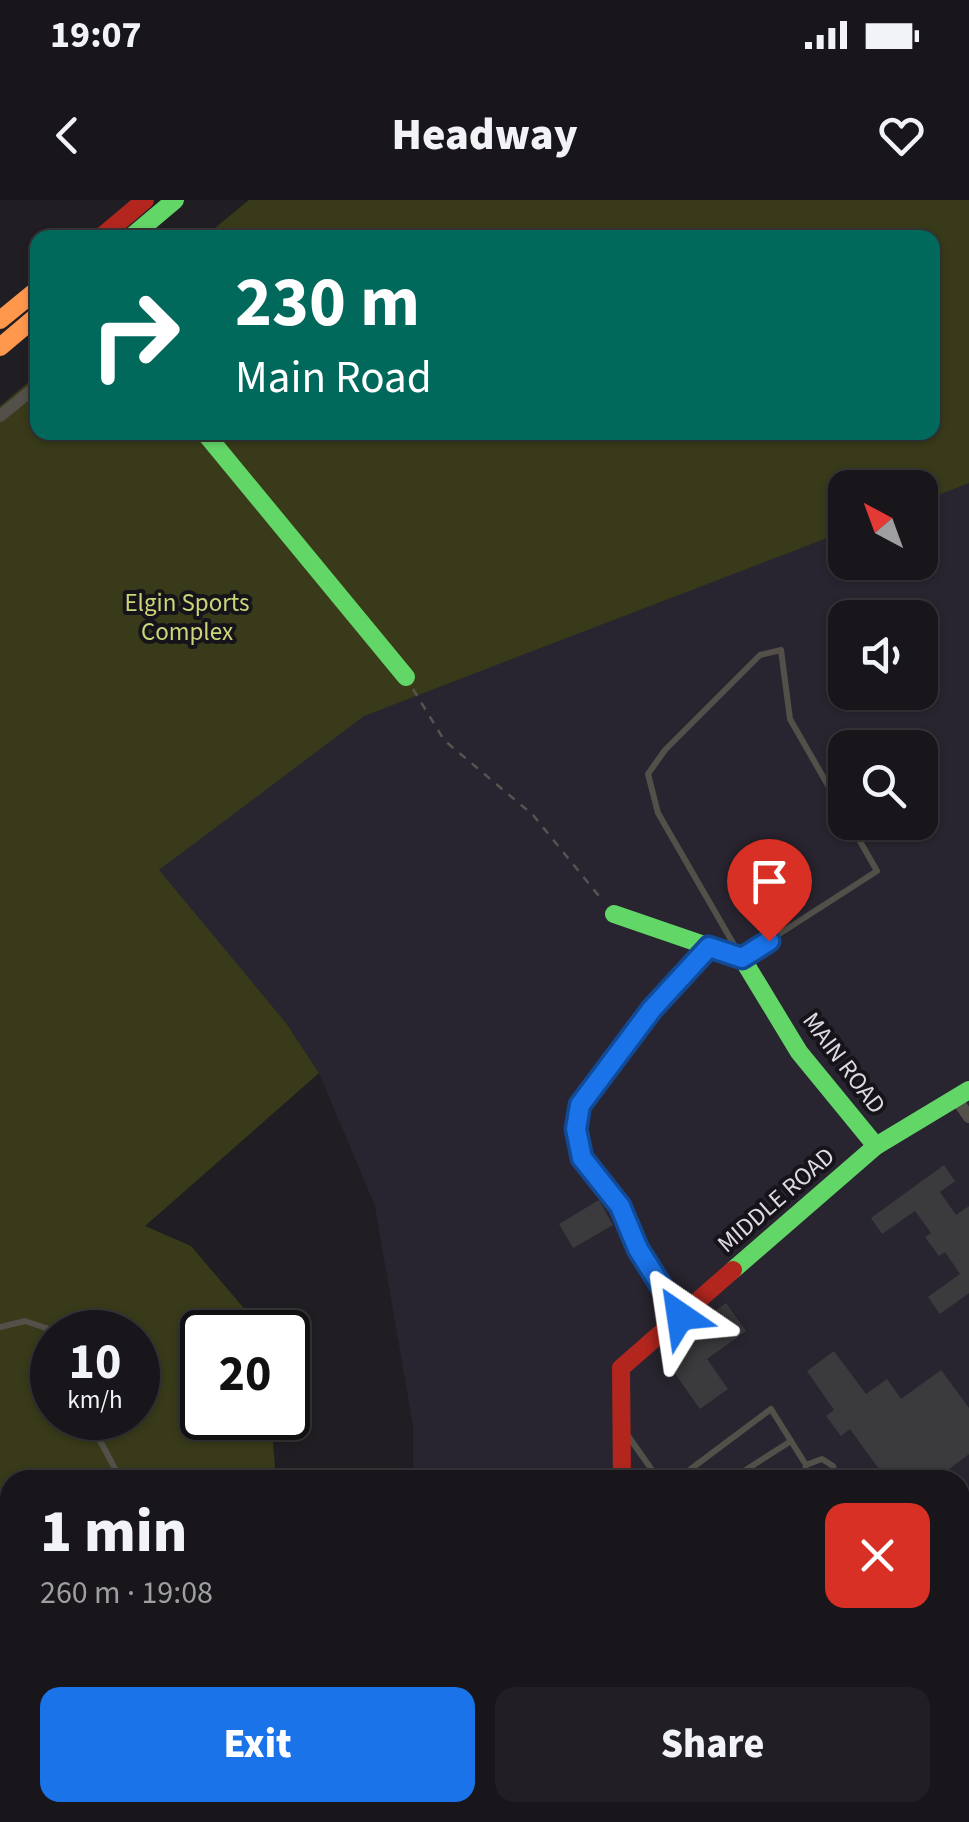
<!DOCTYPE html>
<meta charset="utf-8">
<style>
:root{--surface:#18161a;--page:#211f23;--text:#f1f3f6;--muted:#9f9fa2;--line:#363539;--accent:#1a73e8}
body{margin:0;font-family:"Source Sans 3",sans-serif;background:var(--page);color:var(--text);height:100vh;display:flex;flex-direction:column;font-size:38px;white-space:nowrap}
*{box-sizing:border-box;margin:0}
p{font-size:32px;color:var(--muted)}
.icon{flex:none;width:55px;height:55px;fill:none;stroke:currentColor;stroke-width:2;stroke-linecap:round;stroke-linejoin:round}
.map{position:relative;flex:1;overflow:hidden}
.side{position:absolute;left:0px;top:1270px;width:970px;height:352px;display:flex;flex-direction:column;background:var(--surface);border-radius:30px 30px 0 0;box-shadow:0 2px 8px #0004,0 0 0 2px var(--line)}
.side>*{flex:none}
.banner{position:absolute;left:30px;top:30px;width:910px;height:210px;border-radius:20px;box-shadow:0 2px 8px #0004,0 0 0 2px var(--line);background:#00695c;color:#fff;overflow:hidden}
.needle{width:65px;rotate:319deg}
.fabs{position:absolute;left:828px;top:270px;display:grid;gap:20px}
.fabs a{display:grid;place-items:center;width:110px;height:110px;border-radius:20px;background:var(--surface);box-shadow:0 2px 8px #0004,0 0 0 2px var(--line);font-size:50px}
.speed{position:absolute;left:30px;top:1110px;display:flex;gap:20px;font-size:50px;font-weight:700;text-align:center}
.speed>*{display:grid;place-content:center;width:130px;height:130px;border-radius:50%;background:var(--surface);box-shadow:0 2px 8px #0004,0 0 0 2px var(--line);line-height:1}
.speed small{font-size:25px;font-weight:400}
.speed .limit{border:5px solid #111;border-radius:15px;background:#fff;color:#111}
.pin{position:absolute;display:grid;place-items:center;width:85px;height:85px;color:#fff;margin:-102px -42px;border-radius:50% 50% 50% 0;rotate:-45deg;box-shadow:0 0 10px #0007}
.pin .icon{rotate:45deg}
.me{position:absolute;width:110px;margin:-55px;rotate:328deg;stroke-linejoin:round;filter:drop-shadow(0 0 8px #0008)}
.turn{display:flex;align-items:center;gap:35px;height:210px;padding:0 40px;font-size:45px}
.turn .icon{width:130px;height:130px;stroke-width:2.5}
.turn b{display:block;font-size:70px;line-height:85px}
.round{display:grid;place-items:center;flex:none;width:105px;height:105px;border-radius:20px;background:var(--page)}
.overview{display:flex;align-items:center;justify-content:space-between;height:170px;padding:0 40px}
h1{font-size:60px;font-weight:800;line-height:75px}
.button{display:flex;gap:20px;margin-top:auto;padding:20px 40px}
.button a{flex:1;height:115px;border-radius:20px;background:var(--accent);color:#fff;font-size:40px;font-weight:800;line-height:115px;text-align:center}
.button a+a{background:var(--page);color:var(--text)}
.status{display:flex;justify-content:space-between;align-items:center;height:70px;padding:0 50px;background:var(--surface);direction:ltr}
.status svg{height:28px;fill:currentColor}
header{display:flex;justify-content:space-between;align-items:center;height:130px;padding:0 40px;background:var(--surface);font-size:45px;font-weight:800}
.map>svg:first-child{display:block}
.built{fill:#292530;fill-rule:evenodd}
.green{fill:#383a19;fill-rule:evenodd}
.building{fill:#3b3a3d}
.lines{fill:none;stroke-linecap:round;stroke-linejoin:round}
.path{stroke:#565351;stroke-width:2.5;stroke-dasharray:8 8;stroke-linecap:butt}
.lane{stroke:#534f49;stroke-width:6}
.street{stroke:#534f49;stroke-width:12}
.fast{stroke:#63d668;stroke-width:18}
.slow{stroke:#ff974d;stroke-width:18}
.jam{stroke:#b3261e;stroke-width:18}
.route-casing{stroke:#114b97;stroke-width:25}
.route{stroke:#1a73e8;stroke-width:18}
.labels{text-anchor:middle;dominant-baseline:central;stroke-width:8;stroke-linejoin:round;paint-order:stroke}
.park-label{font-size:25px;fill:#cdd578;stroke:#16141a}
.street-label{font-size:25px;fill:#dddbe0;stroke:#16141a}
</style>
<div class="status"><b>19:07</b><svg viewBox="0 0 49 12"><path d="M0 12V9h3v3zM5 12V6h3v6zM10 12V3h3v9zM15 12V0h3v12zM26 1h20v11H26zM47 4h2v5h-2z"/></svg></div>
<header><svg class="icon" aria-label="back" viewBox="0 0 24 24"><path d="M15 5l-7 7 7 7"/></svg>Headway<svg class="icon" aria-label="heart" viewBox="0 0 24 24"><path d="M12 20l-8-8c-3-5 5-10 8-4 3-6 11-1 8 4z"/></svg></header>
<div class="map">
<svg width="969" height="1622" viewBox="0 0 969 1622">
<rect width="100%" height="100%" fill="#201e23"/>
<path class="built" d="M 969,273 L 969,1622 L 394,1622 L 386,1613 L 960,1612 L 960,1280 L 413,1280 L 413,1226 L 375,1006 L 319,873 L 286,823 L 158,671 L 406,477 L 845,318 L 845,362 L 920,362 L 920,291 ZM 845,418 L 920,418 L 920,492 L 845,492 ZM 845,548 L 920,548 L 920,622 L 845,622 Z"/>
<path class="green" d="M 249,0 L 969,0 L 969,283 L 920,302 L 920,288 L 845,288 L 845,331 L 364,516 L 159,670 L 286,823 L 319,873 L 145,1026 L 191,1046 L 264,1132 L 202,1132 L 202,1218 L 271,1218 L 276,1280 L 10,1280 L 10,1612 L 349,1612 L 357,1622 L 0,1622 L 0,206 L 37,175 L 38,232 L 932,232 L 932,38 L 204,37 ZM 52,1132 L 138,1132 L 138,1218 L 52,1218 Z"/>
<g class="building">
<path d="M 944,965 L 955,981 L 940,992 L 956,1015 L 969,1006 L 969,1093 L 940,1114 L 928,1097 L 960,1074 L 945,1052 L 939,1056 L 925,1037 L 931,1033 L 915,1011 L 882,1034 L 871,1018 Z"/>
<path d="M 599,1000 L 613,1025 L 573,1048 L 559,1024 Z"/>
<path d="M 726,1103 L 746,1131 L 707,1159 L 728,1189 L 700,1209 L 659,1151 Z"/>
<path d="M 834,1151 L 866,1194 L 887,1179 L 901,1199 L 941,1170 L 969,1208 L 969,1254 L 948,1270 L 955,1280 L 887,1280 L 850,1229 L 841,1236 L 826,1216 L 834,1210 L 807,1171 Z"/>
</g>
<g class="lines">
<path class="path" d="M 413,489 L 444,540 L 533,615 L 603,701"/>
<g class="lane">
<path d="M 737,750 L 658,613 L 648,574 L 665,550 L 760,455 L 781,450 L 790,519 L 845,615"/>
<path d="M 745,756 L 877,671 L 849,622"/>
<path d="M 680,1115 L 638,1049 L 621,1006 L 582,958 L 576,929 L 580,905 L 652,809 L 708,748"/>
<path d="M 0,1127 L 25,1121 L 58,1132"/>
<path d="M 88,1218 L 121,1280"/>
<path d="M 626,1233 L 659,1280"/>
<path d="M 806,1265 L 822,1259 L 833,1266 L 838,1280"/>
<path d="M 676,1280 L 771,1209 L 806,1265 L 803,1280"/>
<path d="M 730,1280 L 791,1241"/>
<path d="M 291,1612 L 299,1622"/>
<path d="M 477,1612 L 483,1622"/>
<path d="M 691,1612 L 698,1622"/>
</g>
<g class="street">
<path d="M 0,216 L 38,185"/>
<path d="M 957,900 L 969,917"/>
<path d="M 755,1612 L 762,1622"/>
</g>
<g class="fast">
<path d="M 130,38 L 175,0"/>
<path d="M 204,232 L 406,477"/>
<path d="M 614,714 L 742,758 L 799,852 L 876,946"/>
<path d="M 733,1070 L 876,946 L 969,890"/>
</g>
<g class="slow">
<path d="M 0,120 L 38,89"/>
<path d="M 0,147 L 38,115"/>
</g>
<g class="jam">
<path d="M 100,38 L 145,0"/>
<path d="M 622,1280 L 621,1168 L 733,1070"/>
</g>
</g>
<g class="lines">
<g class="route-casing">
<path id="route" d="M 680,1116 L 638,1049 L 620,1006 L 582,958 L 576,929 L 580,905 L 652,809 L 709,747 L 742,758 L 769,741"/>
</g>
<use href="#route" class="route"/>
</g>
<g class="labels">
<g class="park-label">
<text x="187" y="403">Elgin Sports<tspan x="187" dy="29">Complex</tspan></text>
</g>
<g class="street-label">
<text transform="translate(844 863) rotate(53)">MAIN ROAD</text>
<text transform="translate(776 1000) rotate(-41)">MIDDLE ROAD</text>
</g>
</g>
</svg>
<div class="fabs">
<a><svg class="needle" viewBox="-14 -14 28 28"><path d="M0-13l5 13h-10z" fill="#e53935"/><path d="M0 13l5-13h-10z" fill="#9f9fa2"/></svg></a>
<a><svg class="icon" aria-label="sound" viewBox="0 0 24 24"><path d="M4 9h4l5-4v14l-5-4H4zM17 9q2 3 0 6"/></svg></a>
<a><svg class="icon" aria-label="search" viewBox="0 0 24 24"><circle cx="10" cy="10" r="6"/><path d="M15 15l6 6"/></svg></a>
</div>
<div class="speed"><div>10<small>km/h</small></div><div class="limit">20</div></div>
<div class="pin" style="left:769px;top:741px;background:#d93025"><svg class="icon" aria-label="arrive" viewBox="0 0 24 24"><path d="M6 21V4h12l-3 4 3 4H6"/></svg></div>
<svg class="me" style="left:680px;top:1116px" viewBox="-20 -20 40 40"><path d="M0-17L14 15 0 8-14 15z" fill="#1a73e8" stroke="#fff" stroke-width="4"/></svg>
<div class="banner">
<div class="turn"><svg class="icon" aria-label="right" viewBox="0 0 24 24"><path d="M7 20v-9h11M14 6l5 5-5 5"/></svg><div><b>230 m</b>Main Road</div></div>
</div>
<section class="side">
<div class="overview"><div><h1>1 min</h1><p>260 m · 19:08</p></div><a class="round" style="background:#d93025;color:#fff"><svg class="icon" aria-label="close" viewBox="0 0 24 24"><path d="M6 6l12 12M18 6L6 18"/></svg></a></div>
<div class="button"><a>Exit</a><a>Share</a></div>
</section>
</div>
